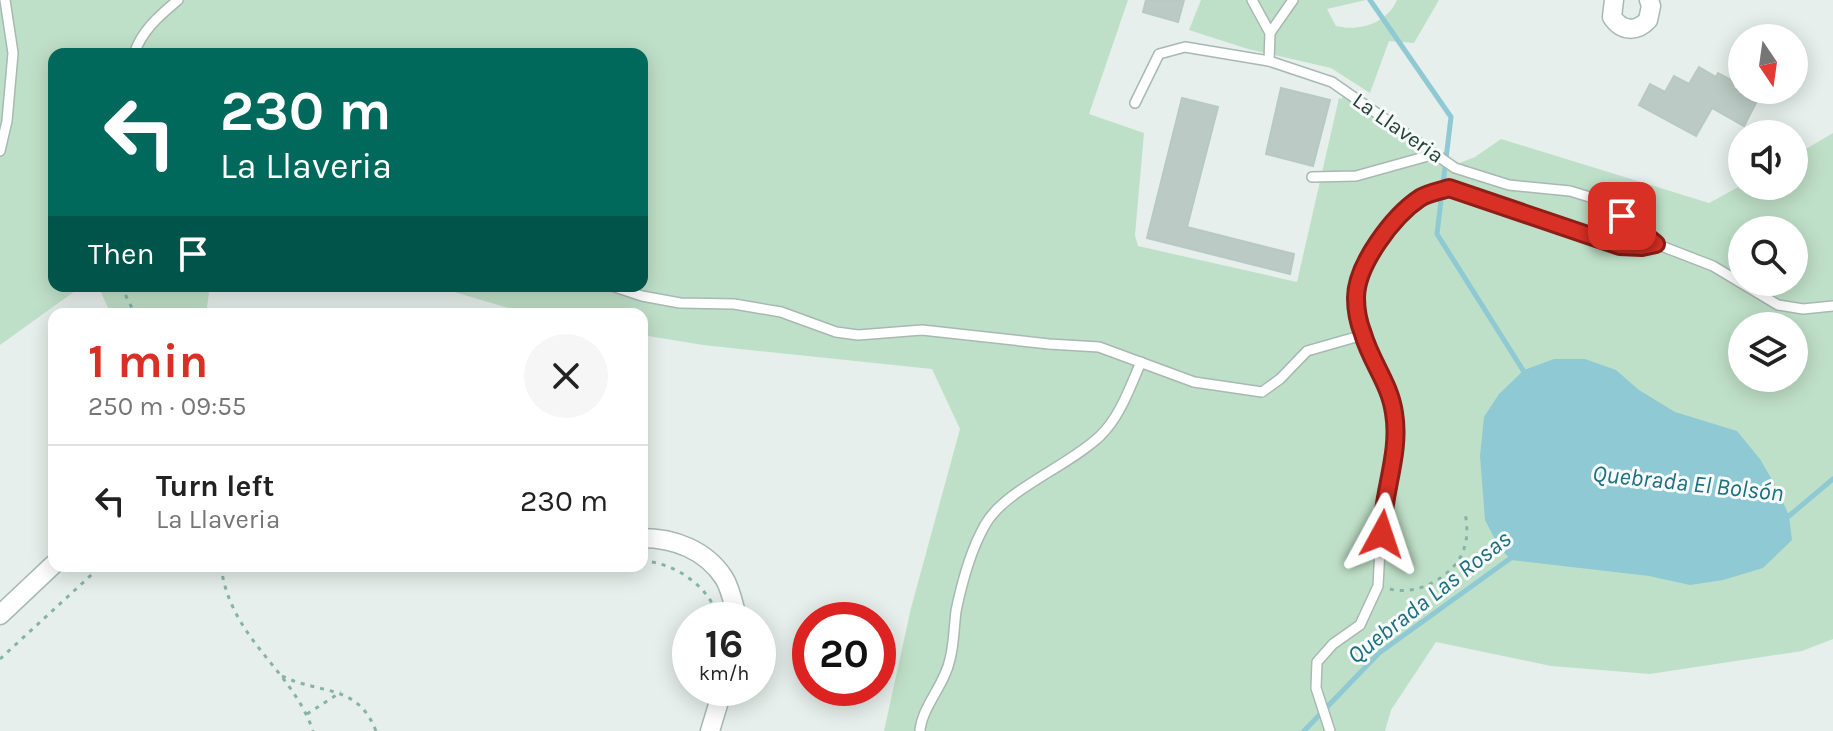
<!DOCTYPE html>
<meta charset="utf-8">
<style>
:root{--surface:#fff;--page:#f6f6f6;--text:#222;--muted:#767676;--line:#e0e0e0;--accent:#d93025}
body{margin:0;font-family:Karla,sans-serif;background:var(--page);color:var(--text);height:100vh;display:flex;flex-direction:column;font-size:30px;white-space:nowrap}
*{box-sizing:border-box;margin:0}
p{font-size:26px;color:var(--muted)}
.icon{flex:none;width:44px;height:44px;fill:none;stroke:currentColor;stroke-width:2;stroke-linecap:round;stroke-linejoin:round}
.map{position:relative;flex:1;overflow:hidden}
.details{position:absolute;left:48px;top:308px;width:600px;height:264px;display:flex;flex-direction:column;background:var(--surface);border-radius:16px;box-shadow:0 4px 20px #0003}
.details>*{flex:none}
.hud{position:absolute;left:48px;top:48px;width:600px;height:244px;border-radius:16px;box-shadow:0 4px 20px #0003;background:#00695c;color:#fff;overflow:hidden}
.needle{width:52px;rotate:167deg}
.fabs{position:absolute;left:1728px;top:24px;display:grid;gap:16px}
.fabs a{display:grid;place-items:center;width:80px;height:80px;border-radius:50%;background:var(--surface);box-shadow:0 4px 20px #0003;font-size:40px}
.speed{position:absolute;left:672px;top:602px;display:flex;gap:16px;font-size:40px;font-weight:700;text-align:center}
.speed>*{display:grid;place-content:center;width:104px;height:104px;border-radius:50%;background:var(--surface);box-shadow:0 4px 20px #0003;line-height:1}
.speed small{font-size:20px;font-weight:400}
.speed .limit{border:12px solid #d22;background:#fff;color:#111}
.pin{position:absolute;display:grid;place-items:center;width:68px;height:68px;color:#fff;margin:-34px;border-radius:16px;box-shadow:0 4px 12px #0006}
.me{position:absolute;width:88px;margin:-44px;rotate:5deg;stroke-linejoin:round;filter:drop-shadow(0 0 6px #0008)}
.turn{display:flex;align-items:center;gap:28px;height:168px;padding:0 40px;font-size:36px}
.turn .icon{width:104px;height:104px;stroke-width:2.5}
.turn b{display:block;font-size:56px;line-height:68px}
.then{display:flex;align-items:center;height:76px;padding:0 40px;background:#0003;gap:16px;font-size:30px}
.round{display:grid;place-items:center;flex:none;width:84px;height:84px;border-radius:42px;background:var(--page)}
.head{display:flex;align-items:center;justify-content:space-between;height:136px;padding:0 40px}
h1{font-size:48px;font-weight:700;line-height:60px;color:var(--accent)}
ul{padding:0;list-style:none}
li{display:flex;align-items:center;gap:24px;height:112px;padding:0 40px;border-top:2px solid var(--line)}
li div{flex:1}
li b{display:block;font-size:30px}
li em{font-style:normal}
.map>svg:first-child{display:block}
.green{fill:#bfe0c8;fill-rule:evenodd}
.water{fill:#8ec9d4}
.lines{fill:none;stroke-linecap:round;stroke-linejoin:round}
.stream{stroke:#8ec9d4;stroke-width:5}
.building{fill:#bbcac4;stroke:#b8c9c2;stroke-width:2}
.lane-casing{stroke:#a8b8b2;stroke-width:12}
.street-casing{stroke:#a8b8b2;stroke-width:21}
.path{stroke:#86b3a5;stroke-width:3;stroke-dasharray:4 6;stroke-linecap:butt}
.lane{stroke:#fff;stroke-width:9}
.street{stroke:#fff;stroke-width:18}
.route-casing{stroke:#8d1f18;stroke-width:20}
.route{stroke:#d93025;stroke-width:14}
.labels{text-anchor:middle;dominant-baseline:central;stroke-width:6;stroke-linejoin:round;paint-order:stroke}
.street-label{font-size:22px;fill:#24423a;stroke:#f7fbf9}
.water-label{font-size:24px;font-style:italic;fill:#1c6f80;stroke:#f7fbf9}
</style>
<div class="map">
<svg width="1833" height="731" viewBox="0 0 1833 731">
<rect width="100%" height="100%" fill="#e6efeb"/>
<g class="green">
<path d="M 0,0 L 1128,0 L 1089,114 L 1144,133 L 1135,235 L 1138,246 L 1297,282 L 1339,98 L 1342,99 L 1343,95 L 1410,139 L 1446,168 L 1475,157 L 1501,139 L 1709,203 L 1742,185 L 1794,186 L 1794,156 L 1833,133 L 1833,639 L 1802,651 L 1650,674 L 1551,666 L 1436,642 L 1391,710 L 1385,731 L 884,731 L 911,608 L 960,429 L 932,369 L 703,345 L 642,335 L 642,314 L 529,314 L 434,286 L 642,286 L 642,54 L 54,54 L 54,286 L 82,286 L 0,345 ZM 1742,230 L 1794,230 L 1794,282 L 1742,282 ZM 1742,326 L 1794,326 L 1794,378 L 1742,378 Z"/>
<path d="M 1201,0 L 1366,0 L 1327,9 L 1336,26 C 1360,32 1387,23 1397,0 L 1439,0 L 1414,43 L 1389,41 L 1370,93 L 1331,68 L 1248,49 L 1189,30 Z"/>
<path d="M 98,286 L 210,286 L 206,314 L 111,314 Z"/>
</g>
<path class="water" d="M 1554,359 L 1585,359 L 1616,370 L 1639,390 L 1675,412 L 1737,431 L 1760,459 L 1778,490 L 1789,516 L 1792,540 L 1763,568 L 1723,580 L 1690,585 L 1649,576 L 1511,560 L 1499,547 L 1485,520 L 1480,456 L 1484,417 L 1499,394 L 1524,370 Z"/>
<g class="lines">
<g class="stream">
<path d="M 1370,0 L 1451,117 L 1437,234 L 1526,375"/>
<path d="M 1783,515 L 1789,516 L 1833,479"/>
<path d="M 1304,731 L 1379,653 L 1515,555"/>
</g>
</g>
<g class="building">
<path d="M 1146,0 L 1184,0 L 1178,22 L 1143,12 Z"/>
<path d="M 1699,67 L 1716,77 L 1718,73 L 1735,82 L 1733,88 L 1757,101 L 1744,126 L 1712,108 L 1696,136 L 1639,105 L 1650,84 L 1665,92 L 1674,76 L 1689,84 Z"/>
<path d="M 1281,88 L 1330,100 L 1313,166 L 1266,154 Z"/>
<path d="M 1182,98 L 1218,107 L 1187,227 L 1294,254 L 1290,274 L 1147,238 Z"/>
</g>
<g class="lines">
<g class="lane-casing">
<g id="lane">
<path d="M 1252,0 L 1270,33 L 1269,61"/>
<path d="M 1270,33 L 1293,0"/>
<path d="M 134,54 C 142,30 159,16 178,0"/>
<path d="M 1135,103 L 1159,54 L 1185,47 L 1269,61 L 1332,82 L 1455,168 L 1509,185 L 1570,191 L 1606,202 L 1656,244 L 1713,266 L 1778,305 L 1803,309 L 1833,306"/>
<path d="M 0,151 L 7,121 L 13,53 L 5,0"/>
<path d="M 1312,177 L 1356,176 L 1435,154"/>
<path d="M 612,286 L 642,296 L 680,303 L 734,304 L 781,312 L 836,332 L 858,335 L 922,330 L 1049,344 L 1099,347 L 1194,382 L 1262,392 L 1280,379 L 1307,351 L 1363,335"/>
<path d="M 920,731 C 922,706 945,685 950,659 C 954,644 954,627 956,611 C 962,582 970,551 985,525 C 1004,490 1069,466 1100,436 C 1120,417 1130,387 1141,362"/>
<path d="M 1330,731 L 1316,688 L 1317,662 L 1333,644 L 1360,625 L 1378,586 L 1382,511 L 1393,456 L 1395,416 L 1387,385 L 1363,335 L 1356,297 L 1365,264 L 1395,219 L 1422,197 L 1449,188 L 1620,246 L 1642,247 L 1656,244"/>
</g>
</g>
<g class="street-casing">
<g id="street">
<path d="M 1614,0 L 1612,17 C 1622,32 1637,32 1648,20 L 1651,6 L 1649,0"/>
<path d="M 642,538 C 674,538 706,550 724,578 C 731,589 734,607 738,620"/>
<path d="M 0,615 L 54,564"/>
<path d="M 710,731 L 723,688"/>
</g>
</g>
<g class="path">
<path d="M 121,286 L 135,314"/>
<path d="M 642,561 C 671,562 703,582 715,609"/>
<path d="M 221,566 C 230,639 292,669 313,731"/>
<path d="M 1390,589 C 1418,597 1459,574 1465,545 C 1468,534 1467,523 1465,513"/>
<path d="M 0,659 L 101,566"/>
<path d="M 282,676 C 321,695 357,683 376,731"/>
<path d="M 307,714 L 341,692"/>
</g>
<use href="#lane" class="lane"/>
<use href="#street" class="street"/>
</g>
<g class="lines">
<g class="route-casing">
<path id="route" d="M 1382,534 C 1382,494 1401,453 1394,413 C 1390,384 1371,362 1363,334 C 1359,324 1356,309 1356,298 C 1356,265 1393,216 1420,198 C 1428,193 1440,191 1449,188 L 1620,246 L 1642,247 L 1656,244 L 1622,216"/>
</g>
<use href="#route" class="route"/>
</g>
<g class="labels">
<g class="street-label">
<text transform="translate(1398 128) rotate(35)">La Llaveria</text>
</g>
<g class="water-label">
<text transform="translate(1688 483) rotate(6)">Quebrada El Bolsón</text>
<text transform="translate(1429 597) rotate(-38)">Quebrada Las Rosas</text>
</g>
</g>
</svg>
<div class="fabs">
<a><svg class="needle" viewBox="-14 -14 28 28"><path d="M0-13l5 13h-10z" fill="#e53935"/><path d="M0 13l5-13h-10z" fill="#767676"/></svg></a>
<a><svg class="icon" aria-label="sound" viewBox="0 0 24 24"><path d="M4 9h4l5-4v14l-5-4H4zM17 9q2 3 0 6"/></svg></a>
<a><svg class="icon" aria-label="search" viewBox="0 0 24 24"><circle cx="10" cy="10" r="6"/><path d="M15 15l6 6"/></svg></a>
<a><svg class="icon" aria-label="layers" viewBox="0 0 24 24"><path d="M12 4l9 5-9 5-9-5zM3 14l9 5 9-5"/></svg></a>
</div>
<div class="speed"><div>16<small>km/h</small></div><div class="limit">20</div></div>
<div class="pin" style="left:1622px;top:216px;background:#d93025"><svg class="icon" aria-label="arrive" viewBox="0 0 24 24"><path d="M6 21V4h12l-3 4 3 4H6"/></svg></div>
<svg class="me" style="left:1382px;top:534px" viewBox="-20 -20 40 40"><path d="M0-17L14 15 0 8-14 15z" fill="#d93025" stroke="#fff" stroke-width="4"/></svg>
<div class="hud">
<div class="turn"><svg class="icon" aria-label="left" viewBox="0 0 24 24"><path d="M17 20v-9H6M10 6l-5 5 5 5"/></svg><div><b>230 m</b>La Llaveria</div></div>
<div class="then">Then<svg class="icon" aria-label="arrive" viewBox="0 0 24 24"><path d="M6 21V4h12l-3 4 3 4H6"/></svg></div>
</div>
<section class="details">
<div class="head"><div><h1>1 min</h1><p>250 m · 09:55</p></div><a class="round"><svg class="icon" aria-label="close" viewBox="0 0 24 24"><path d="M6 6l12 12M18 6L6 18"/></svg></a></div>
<ul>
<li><svg class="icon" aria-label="left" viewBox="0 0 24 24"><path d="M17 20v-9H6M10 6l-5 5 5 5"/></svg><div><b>Turn left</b><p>La Llaveria</p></div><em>230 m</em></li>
</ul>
</section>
</div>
